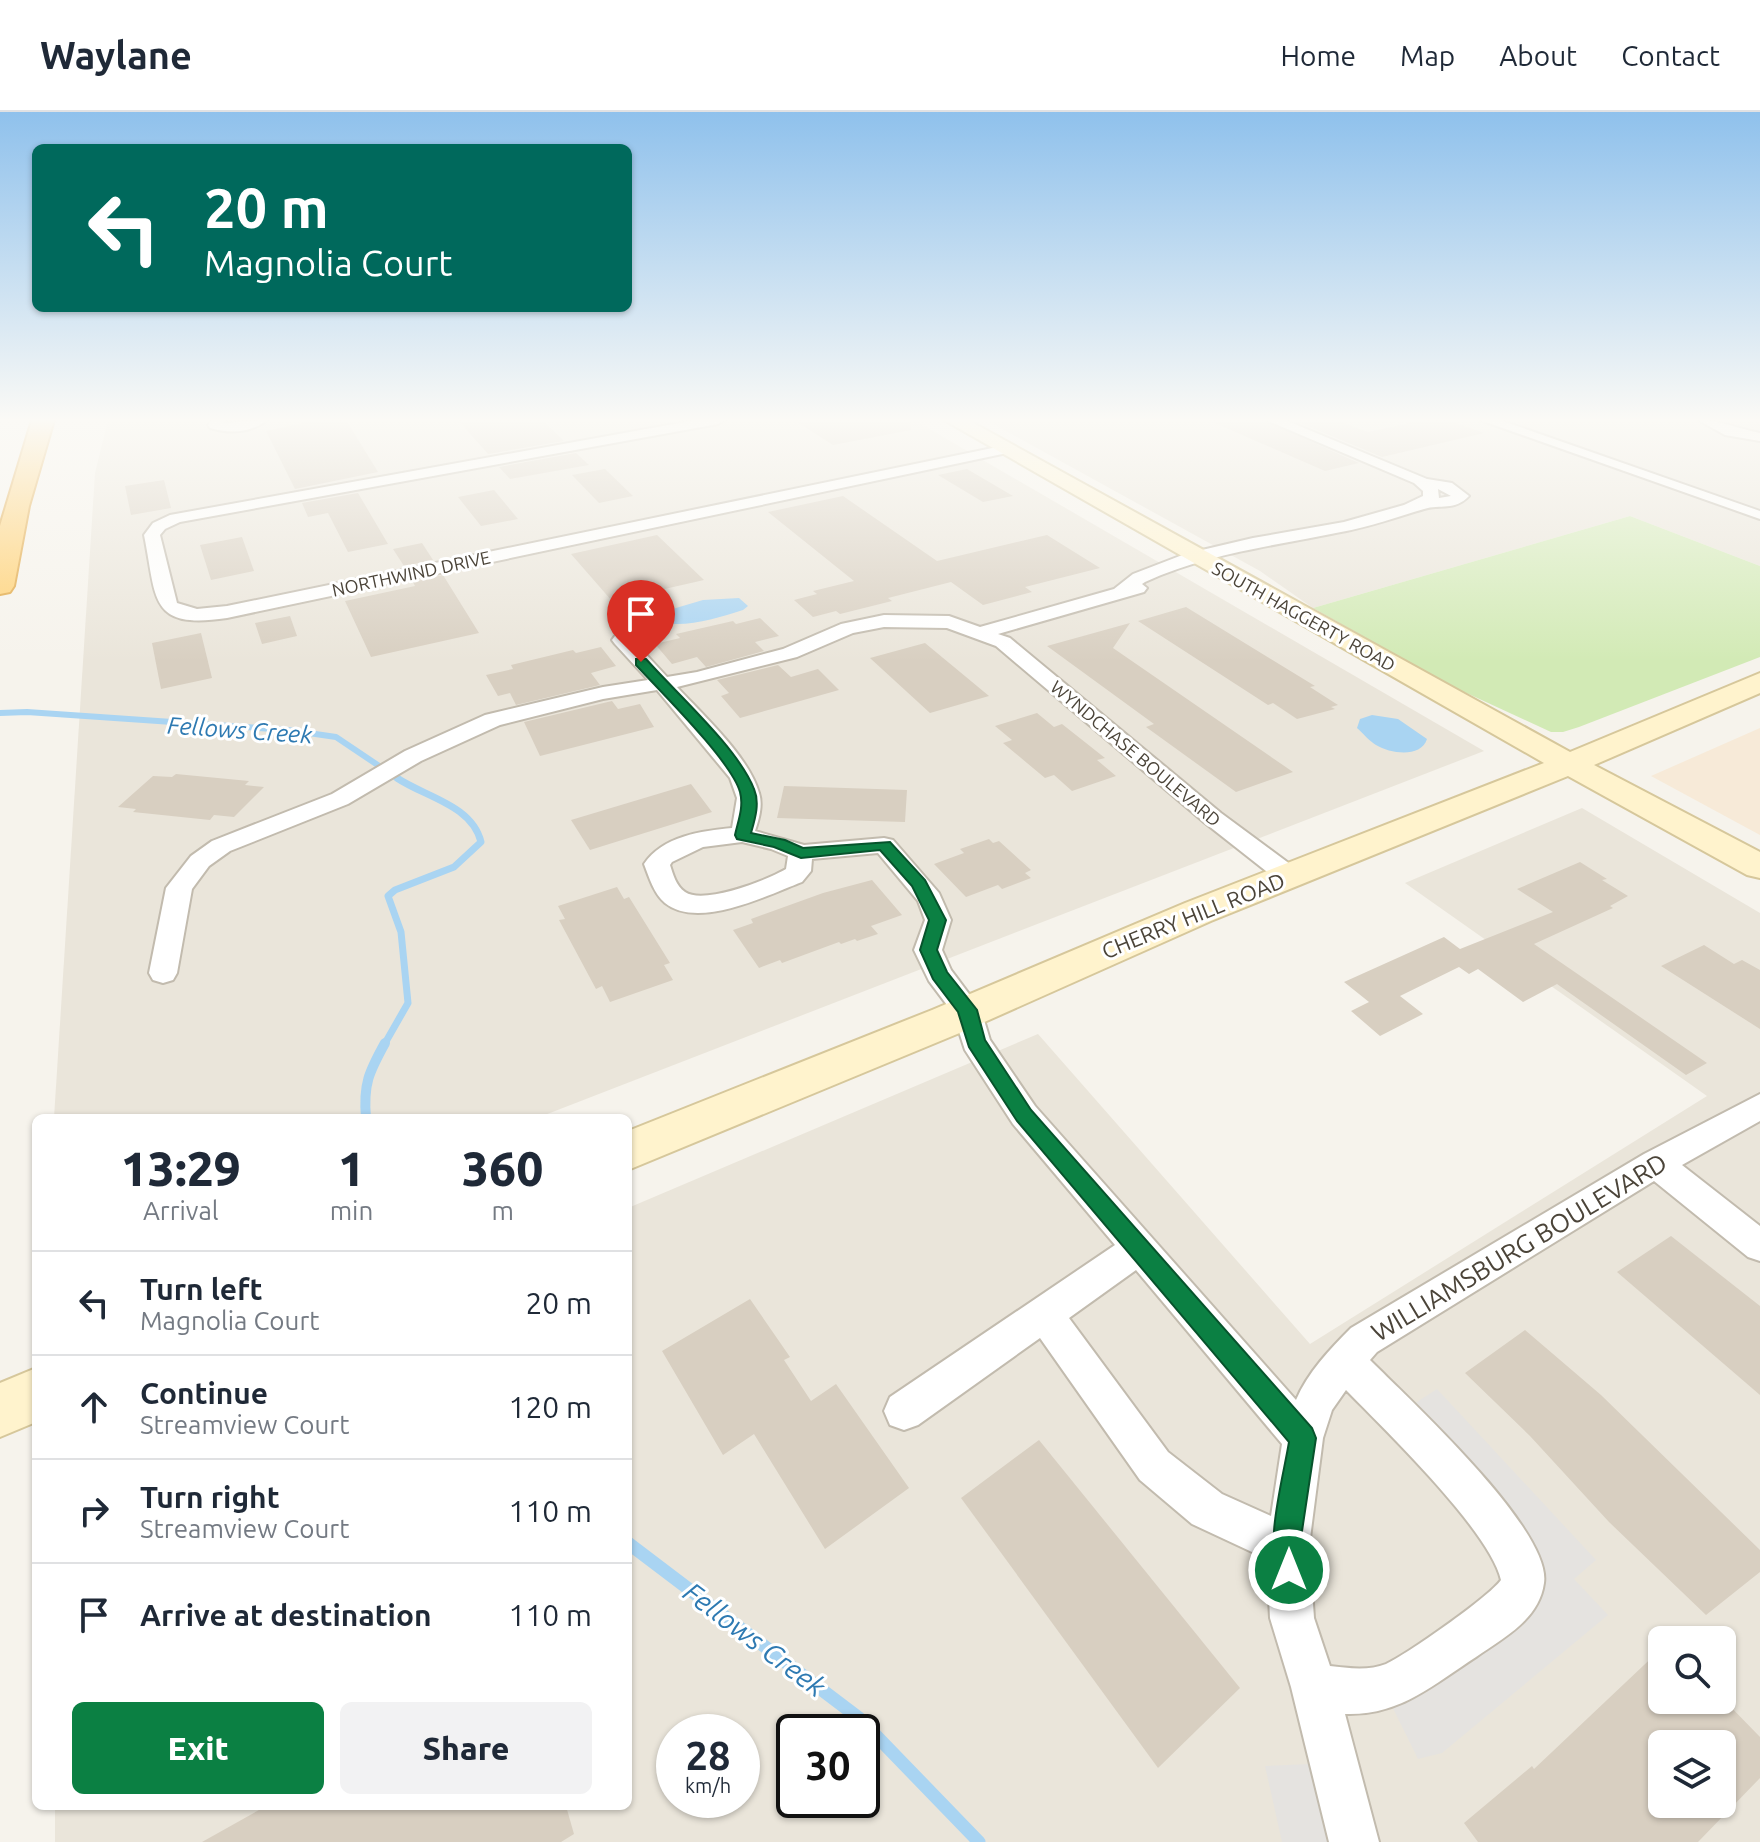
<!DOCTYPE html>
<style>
:root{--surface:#fff;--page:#f2f2f3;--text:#1f2937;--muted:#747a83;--line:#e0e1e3;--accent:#0b8043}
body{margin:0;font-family:Ubuntu,sans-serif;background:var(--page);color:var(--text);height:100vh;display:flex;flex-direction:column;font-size:30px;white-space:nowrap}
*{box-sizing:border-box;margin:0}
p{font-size:26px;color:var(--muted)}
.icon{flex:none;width:44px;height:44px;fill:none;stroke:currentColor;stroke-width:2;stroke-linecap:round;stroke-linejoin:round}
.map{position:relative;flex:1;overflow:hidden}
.drawer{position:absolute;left:32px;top:1002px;width:600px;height:696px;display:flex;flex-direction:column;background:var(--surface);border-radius:12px;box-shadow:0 2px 6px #0004}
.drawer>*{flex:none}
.guide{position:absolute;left:32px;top:32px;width:600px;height:168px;border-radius:12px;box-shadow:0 2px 6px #0004;background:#00695c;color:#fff;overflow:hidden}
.fabs{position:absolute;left:1648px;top:1514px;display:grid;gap:16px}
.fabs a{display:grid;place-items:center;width:88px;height:88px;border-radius:12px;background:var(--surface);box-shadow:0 2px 6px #0004;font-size:40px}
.speed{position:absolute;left:656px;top:1602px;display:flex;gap:16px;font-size:40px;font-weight:700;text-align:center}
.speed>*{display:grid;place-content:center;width:104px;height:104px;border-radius:50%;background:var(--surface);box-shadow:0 2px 6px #0004;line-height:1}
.speed small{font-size:20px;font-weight:400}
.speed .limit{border:4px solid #111;border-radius:12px;background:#fff;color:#111}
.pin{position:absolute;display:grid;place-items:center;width:68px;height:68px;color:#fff;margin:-82px -34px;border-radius:50% 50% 50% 0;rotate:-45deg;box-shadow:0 0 8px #0007}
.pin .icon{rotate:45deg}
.me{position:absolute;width:88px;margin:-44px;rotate:0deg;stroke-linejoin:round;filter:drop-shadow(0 0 6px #0008)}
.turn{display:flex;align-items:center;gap:28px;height:168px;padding:0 40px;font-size:36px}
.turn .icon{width:104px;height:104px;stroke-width:2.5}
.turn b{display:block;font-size:56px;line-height:68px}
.eta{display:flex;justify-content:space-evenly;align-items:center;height:136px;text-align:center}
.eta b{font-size:48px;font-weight:800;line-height:56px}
.primary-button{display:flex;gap:16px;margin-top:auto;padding:16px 40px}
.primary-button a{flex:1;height:92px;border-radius:12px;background:var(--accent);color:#fff;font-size:32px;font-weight:800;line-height:92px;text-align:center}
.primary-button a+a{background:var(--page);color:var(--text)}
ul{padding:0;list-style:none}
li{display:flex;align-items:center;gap:24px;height:104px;padding:0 40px;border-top:2px solid var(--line)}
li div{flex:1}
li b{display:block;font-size:30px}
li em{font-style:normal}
header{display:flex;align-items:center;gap:48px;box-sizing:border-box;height:112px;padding:0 40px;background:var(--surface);border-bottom:2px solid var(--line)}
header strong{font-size:38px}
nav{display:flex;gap:44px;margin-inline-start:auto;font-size:28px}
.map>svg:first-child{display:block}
.residential{fill:#eae5da;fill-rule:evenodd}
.commercial{fill:#f7ead8}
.green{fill:#d2eab5}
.parking{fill:#e5e3e0}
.water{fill:#a9d4f2}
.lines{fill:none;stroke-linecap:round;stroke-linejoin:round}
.stream-far3{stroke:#a9d4f2;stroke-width:6}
.stream-far2{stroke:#a9d4f2;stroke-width:7}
.stream-far1{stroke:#a9d4f2;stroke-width:10}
.stream{stroke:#a9d4f2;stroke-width:13}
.building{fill:#d8cfc1;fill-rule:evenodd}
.street-casing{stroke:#c2bbae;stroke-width:4}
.secondary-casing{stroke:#d6c79b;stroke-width:4}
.highway-casing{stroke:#e0a43c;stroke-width:4}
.street{fill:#fff;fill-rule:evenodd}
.secondary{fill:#fff3cd;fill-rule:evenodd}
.highway{fill:#ffcf6e;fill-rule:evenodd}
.route{fill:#0b8043;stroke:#07532c;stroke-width:2}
.labels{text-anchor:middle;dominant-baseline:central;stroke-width:6;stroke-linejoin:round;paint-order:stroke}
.far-street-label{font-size:18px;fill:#4b4439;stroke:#fff}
.street-label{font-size:22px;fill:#4b4439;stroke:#fff}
.water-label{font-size:24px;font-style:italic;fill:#2e7ab2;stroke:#fff}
.near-street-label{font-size:26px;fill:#4b4439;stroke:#fff}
.near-water-label{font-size:28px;font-style:italic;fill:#2e7ab2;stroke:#fff}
</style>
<header>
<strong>Waylane</strong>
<nav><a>Home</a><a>Map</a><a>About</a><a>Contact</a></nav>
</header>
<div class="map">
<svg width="1760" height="1730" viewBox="0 0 1760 1730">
<rect width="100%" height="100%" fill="#f6f3ec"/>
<g class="residential">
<path d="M 108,308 L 914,308 L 1484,639 L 537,1006 L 54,1006 L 95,361 Z"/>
<path d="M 986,308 L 1760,308 L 1760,454 L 1630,404 L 1313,496 L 1260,459 Z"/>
<path d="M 1582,696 L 1760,801 L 1760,1730 L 55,1730 L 55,1694 L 628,1694 L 628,1096 L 1038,922 L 1310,1232 L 1707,984 L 1405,771 ZM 1662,1528 L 1722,1528 L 1722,1588 L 1662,1588 ZM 674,1620 L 742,1620 L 742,1688 L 674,1688 ZM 794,1620 L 862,1620 L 862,1688 L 794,1688 ZM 1662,1632 L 1722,1632 L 1722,1692 L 1662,1692 Z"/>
</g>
<path class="commercial" d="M 1760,616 L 1760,723 L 1651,664 Z"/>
<path class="green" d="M 1630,404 L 1760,454 L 1760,545 L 1579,615 L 1563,620 L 1551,620 L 1447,572 L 1313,496 Z"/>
<g class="parking">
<path d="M 1437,1277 L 1596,1448 L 1574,1467 L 1608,1503 L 1442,1641 L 1418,1647 L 1384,1578 L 1523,1469 L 1397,1303 Z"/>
<path d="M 1334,1651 L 1354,1730 L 1282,1730 L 1265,1654 Z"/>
</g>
<g class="water">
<path d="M 739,486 L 748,494 L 743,498 C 714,507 681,518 651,508 L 649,504 L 703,488 Z"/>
<path d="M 1372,603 L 1398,607 L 1427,627 C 1421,646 1391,642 1376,633 C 1369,629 1363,621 1357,616 L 1360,607 Z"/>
</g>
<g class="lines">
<path class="stream-far3" d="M 0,601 L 27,600 L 288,618 L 336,625 L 400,668"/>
<path class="stream-far2" d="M 384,933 L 408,891 L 401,820 L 388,784 L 395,778 L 454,755 L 481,730 C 472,693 425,685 397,666"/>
<path class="stream-far1" d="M 366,1006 C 363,972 369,960 385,931"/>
<path class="stream" d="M 628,1431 L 859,1606 L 979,1730"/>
</g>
<g class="building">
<path d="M 317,308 L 346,308 L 378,360 L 295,377 L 266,319 Z"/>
<path d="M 458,308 L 542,308 L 564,329 L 488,342 Z"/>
<path d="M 794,308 L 910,308 L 911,318 L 833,333 Z"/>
<path d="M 1208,308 L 1263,308 L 1359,351 L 1325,359 Z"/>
<path d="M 1293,308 L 1336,308 L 1368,320 L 1423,308 L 1448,308 L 1484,321 L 1382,345 Z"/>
<path d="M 576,341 L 589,353 L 510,367 L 499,355 Z"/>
<path d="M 605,357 L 633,384 L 599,391 L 572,363 Z"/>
<path d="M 967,357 L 1013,384 L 983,390 L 938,363 Z"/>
<path d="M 164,368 L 171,396 L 131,403 L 125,374 Z"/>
<path d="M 494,378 L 518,407 L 481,414 L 458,385 Z"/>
<path d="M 358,381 L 388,432 L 348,440 L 328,401 L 308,405 L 302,391 Z"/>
<path d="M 843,384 L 937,449 L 1047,423 L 1100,456 L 1025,475 L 1032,480 L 983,493 L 951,470 L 888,486 L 892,489 L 840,502 L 836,499 L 813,505 L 794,488 L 817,482 L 813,479 L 854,469 L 768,400 Z"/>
<path d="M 657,423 L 704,468 L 612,489 L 571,442 Z"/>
<path d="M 242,425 L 254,459 L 211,468 L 200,433 Z"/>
<path d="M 422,431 L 433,448 L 404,454 L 393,437 Z"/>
<path d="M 443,463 L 479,521 L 371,545 L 345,489 L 415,474 L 413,470 Z"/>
<path d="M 1186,495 L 1315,574 L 1310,575 L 1338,593 L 1331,595 L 1335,597 L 1297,607 L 1273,591 L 1268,593 L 1138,509 Z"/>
<path d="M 290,504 L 297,524 L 262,532 L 255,511 Z"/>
<path d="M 760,506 L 779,524 L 755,530 L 764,539 L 706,555 L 697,545 L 672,552 L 655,532 L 680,526 L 676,522 L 733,509 L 736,512 Z"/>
<path d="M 1130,511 L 1113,536 L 1293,660 L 1236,680 L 1146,615 L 1154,612 L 1047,534 Z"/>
<path d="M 201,521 L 212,566 L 161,577 L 152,531 Z"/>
<path d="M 925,531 L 989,584 L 930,601 L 870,546 Z"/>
<path d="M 601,535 L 616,554 L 591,561 L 600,573 L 516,593 L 510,581 L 498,584 L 486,563 L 513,557 L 511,553 L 573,538 L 576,541 Z"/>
<path d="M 778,553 L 791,565 L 818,557 L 839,578 L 740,606 L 721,584 L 729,581 L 717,568 Z"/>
<path d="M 612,589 L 618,597 L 640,592 L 654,615 L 540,644 L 524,610 Z"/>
<path d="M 1037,601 L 1054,615 L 1062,612 L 1081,627 L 1105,646 L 1097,648 L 1116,664 L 1072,679 L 1054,663 L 1045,666 L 1003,631 L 1012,628 L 995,614 Z"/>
<path d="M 176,662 L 249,669 L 245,673 L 264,675 L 234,705 L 214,703 L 210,708 L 133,700 L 136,697 L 118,695 L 153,664 L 172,665 Z"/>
<path d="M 691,672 L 712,700 L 590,738 L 571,708 Z"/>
<path d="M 784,674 L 907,678 L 905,710 L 777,706 Z"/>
<path d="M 989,727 L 993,731 L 999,729 L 1031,758 L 1025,761 L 1031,766 L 1002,777 L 998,773 L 966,785 L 934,752 L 964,741 L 960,737 Z"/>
<path d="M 1580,750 L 1607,767 L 1602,768 L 1628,784 L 1610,794 L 1613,796 L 1534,832 L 1707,951 L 1686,963 L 1557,872 L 1523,890 L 1478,857 L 1469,862 L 1459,855 L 1400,884 L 1423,902 L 1380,924 L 1351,899 L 1369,890 L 1344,870 L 1444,825 L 1460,837 L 1553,800 L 1517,777 Z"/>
<path d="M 872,768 L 902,803 L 871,814 L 878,822 L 857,829 L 855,827 L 841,832 L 839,830 L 782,851 L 780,848 L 759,856 L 733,818 L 753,811 L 751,807 L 823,781 Z"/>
<path d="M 617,775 L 624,787 L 629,785 L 670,851 L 664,853 L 673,868 L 610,890 L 602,874 L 596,877 L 559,808 L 565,807 L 558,794 Z"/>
<path d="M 1704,833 L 1734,852 L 1742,848 L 1760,858 L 1760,917 L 1661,854 Z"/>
<path d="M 1671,1124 L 1760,1194 L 1760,1283 L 1617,1160 Z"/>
<path d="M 750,1187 L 790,1245 L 784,1248 L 811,1289 L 836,1272 L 909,1376 L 825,1437 L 754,1322 L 723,1343 L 662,1239 Z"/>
<path d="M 1525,1218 L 1601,1283 L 1760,1438 L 1760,1460 L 1706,1503 L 1609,1410 L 1530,1324 L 1465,1261 Z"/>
<path d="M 1039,1328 L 1240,1576 L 1158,1656 L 961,1386 Z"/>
<path d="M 1662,1536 L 1662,1588 L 1724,1588 L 1760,1625 L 1760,1666 L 1698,1730 L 1478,1730 L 1464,1711 L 1532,1654 L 1534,1657 ZM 1662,1632 L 1722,1632 L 1722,1692 L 1662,1692 Z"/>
<path d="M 266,1694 L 566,1694 L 574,1722 L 561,1730 L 202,1730 Z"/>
</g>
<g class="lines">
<g class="street-casing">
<g id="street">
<path d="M 212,308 L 226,308 L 223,311 L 267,308 C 251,321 230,322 210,316 L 208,313 Z"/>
<path d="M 696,308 L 725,308 L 718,312 L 180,410 L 165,417 L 160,423 L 177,491 L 197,497 L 227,494 L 1007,333 L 1014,337 L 1007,341 L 227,506 C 148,518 157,486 144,423 L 153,411 L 170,403 Z"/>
<path d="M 1266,308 L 1285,308 L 1427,367 L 1452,371 L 1469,384 C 1455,399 1440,392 1424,397 C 1397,405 1369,415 1341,420 C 1274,434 1208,441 1145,470 L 1142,472 L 1147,476 L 1144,480 L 998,522 L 1010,526 L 1221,701 L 1298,758 L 1302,764 L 1298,770 L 1280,770 L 1205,711 L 996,534 L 947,516 L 884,515 L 853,521 L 797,545 L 677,575 C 703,603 749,645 759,681 C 763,693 759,707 755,719 L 804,733 L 884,726 L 893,728 L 939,781 L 951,808 L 942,838 L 951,858 L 981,898 L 990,928 L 1035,994 L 1296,1288 C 1308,1260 1330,1237 1351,1216 L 1644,1042 L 1760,982 L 1760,1009 L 1682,1053 L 1760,1114 L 1760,1149 L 1748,1145 L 1654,1069 L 1377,1240 L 1370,1248 C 1408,1286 1552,1418 1544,1471 C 1539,1508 1503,1526 1476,1545 C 1433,1573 1399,1604 1345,1602 L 1379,1730 L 1329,1730 L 1291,1575 L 1270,1506 L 1267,1447 L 1192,1412 L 1140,1368 L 1040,1226 L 918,1313 L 904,1318 L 890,1313 L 884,1299 L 890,1285 L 1115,1133 L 1013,1012 L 965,938 L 953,901 L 929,869 L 914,838 L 925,808 L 918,789 L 878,741 L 812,747 L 811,759 L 802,770 C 768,783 698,818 665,791 C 654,782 649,765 644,752 C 663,724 701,719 732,716 L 737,686 L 730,666 L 657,578 L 603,587 L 500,613 L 421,649 L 348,692 L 230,739 L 209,754 L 192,777 L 177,861 L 173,868 L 163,871 L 153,868 L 149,861 L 166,776 L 191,744 L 212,729 L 332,682 L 405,639 L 485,603 L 603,575 L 648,568 L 615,532 L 612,528 L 615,524 L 629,524 L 667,565 L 697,560 L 783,537 L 841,512 L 884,503 L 949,504 L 980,515 L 1114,477 L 1133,462 L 1185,442 L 1253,426 L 1344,410 L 1404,393 L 1423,384 L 1423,379 L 1414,371 ZM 1438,377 L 1451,384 L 1439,386 ZM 742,730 L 771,737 L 788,744 L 786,757 C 767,768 704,793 685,780 C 676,774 673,762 670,753 L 672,750 L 703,735 ZM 1136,1158 L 1282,1332 L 1271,1404 L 1222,1382 L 1168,1340 L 1069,1206 ZM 1346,1278 C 1384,1317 1490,1419 1501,1468 C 1489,1485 1406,1543 1386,1552 C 1369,1559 1347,1556 1330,1554 L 1314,1506 L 1309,1434 L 1323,1326 L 1332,1298 Z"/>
<path d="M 1480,308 L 1500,308 L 1760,399 L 1760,407 Z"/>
<path d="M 1698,308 C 1720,308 1739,317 1760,321 L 1760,329 L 1725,323 Z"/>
</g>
</g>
<g class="secondary-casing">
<g id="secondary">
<path d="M 944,308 L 968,308 L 1570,640 L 1760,561 L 1760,581 L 1594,653 L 1760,740 L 1760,766 L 1747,763 L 1568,664 L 1211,809 L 962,920 L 628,1058 L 628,1019 L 932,898 L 1185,791 L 1544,651 Z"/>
<path d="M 36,1256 L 36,1310 L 0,1325 L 0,1271 Z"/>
</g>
</g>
<g class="highway-casing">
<path id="highway" d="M 32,308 L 54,308 L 29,394 L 14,474 L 10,480 L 0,482 L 0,414 Z"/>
</g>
<use href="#street" class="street"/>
<use href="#secondary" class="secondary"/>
<use href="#highway" class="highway"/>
</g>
<linearGradient id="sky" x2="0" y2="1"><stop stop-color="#8fc1ec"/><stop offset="0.56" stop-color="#fbfaf6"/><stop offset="1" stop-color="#fbfaf6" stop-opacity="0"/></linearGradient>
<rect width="1760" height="550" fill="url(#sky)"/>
<path class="route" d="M 636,547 L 646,547 C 677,582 738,636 754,677 C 760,691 755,707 751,721 L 785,728 L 803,736 L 890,730 L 925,768 L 946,808 L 937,838 L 947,860 L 977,898 L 985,928 L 1031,998 L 1312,1316 L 1316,1326 L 1302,1419 L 1303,1458 L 1299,1468 L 1289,1472 L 1279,1468 C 1264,1433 1283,1367 1289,1330 L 1017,1009 L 969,935 L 958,900 L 933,867 L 920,838 L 929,808 L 912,774 L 880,738 L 801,746 L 774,735 L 737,727 L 735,723 C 738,709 744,695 740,680 C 732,650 660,579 636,553 Z"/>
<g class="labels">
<g class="far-street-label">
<text transform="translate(411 461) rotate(-12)">NORTHWIND DRIVE</text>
<text transform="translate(1304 504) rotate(29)">SOUTH HAGGERTY ROAD</text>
<text transform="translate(1136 641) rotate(40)">WYNDCHASE BOULEVARD</text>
</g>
<g class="street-label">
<text transform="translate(1193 803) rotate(-22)">CHERRY HILL ROAD</text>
</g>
<g class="water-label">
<text transform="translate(240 618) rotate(4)">Fellows Creek</text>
</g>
<g class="near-street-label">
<text transform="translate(1519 1135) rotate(-31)">WILLIAMSBURG BOULEVARD</text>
</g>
<g class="near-water-label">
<text transform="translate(755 1527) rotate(37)">Fellows Creek</text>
</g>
</g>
</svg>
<div class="fabs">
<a><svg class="icon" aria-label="search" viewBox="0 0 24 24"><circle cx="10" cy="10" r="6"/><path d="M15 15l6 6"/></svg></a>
<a><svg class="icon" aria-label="layers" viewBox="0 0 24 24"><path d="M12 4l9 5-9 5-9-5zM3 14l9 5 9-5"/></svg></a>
</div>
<div class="speed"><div>28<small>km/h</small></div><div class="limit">30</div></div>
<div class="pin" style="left:641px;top:550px;background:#d93025"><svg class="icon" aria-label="arrive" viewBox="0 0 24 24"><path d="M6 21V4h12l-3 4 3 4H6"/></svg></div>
<svg class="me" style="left:1289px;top:1458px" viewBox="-20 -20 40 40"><circle r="17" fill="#0b8043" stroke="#fff" stroke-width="3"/><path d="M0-11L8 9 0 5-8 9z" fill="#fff"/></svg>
<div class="guide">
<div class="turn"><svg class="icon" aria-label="left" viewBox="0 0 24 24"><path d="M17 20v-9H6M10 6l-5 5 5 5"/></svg><div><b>20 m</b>Magnolia Court</div></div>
</div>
<section class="drawer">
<div class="eta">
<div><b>13:29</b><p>Arrival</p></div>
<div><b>1</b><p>min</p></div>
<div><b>360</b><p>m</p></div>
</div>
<ul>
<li><svg class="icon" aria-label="left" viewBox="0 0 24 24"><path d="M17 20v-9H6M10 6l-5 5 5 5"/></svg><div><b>Turn left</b><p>Magnolia Court</p></div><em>20 m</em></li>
<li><svg class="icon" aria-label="ahead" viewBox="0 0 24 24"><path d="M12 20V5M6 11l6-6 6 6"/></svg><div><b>Continue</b><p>Streamview Court</p></div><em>120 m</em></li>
<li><svg class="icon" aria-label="right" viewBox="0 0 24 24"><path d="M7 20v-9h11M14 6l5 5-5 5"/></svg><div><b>Turn right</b><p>Streamview Court</p></div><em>110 m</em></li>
<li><svg class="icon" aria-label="arrive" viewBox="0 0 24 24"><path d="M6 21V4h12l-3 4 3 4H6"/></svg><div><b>Arrive at destination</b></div><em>110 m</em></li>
</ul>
<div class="primary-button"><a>Exit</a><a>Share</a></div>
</section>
</div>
